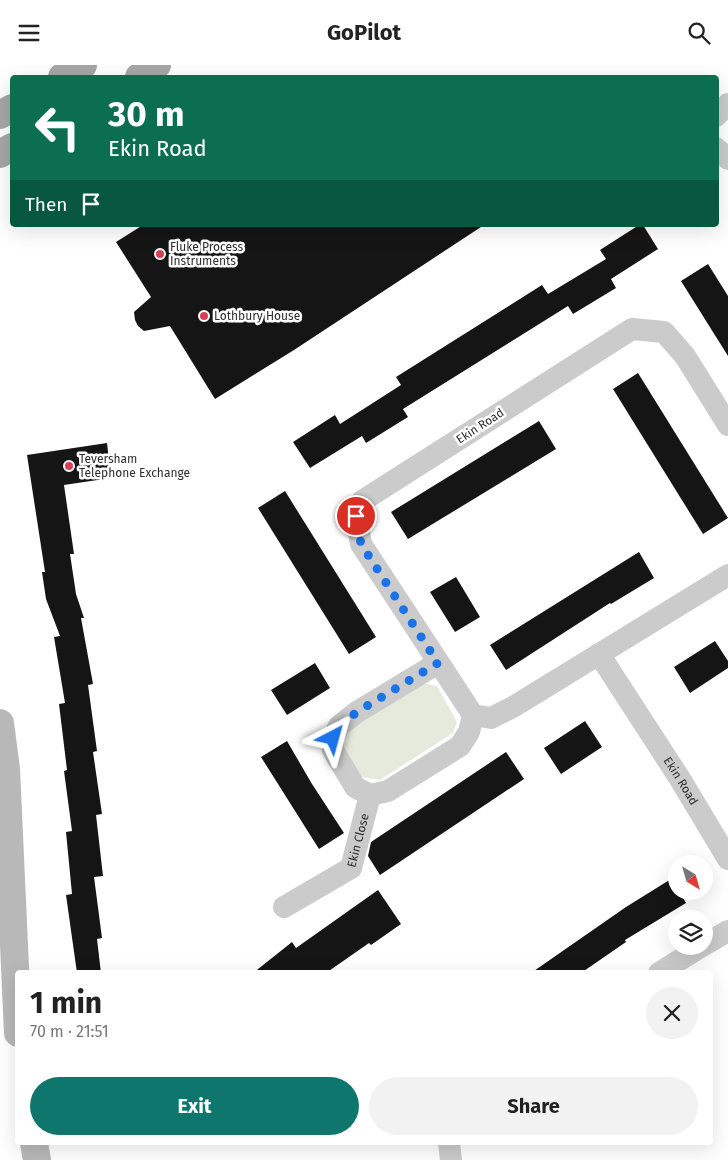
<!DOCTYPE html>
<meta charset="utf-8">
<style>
:root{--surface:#fff;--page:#f2f2f2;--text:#222;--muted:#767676;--accent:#0f766e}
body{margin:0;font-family:"Fira Sans",sans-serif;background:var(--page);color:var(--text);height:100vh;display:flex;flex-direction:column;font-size:19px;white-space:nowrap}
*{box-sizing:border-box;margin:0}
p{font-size:16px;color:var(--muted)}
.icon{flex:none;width:28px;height:28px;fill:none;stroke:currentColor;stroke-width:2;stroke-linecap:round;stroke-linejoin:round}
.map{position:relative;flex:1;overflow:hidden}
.sheet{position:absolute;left:15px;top:905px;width:698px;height:175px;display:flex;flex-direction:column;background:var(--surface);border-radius:5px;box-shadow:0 5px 20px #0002}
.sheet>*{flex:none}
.top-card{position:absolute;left:10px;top:10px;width:709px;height:152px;border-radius:5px;box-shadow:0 5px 20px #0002;background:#0b6e4f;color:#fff;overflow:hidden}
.needle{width:32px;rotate:143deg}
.tools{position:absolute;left:668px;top:790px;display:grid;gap:10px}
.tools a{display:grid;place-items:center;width:45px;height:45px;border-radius:50%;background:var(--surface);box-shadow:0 5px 20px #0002;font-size:25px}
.pin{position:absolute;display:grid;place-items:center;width:42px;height:42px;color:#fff;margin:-21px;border:2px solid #fff;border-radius:50%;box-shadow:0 1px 5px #0007}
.me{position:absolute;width:55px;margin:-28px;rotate:39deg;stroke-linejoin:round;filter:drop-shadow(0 0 4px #0008)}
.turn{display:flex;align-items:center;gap:18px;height:105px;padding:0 15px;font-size:22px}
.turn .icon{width:65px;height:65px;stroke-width:2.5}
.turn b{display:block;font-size:35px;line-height:42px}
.then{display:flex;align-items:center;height:48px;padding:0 15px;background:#0003;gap:10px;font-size:19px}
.round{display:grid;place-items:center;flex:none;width:52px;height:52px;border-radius:26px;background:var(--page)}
.head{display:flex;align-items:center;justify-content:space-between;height:85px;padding:0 15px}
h1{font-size:30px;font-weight:700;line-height:38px}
.cta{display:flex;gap:10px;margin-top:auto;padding:10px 15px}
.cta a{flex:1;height:58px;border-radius:30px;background:var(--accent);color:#fff;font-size:20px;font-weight:700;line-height:58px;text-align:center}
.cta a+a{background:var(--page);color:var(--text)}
header{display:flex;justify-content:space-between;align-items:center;height:65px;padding:0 15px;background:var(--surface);font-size:22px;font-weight:700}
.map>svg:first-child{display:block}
.green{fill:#e5eadd}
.building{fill:#151515}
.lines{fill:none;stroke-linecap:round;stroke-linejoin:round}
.minor{stroke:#cbcbcb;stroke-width:22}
.secondary{stroke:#b8b8b8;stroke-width:28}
.primary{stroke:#a6a6a6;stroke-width:28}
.route{stroke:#1a73e8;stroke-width:9;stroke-dasharray:0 16.2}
.poi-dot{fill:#d54054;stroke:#fff;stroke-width:2}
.labels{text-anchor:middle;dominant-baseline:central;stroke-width:5;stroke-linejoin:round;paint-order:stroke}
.poi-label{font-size:12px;fill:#2e2e2e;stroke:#fff;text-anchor:start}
.street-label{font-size:12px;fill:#2e2e2e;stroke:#fff}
</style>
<header><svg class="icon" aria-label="menu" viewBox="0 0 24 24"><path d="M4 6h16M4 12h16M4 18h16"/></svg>GoPilot<svg class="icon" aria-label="search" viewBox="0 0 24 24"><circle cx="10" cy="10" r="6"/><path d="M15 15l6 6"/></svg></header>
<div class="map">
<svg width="728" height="1095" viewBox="0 0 728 1095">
<rect width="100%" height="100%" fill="#fff"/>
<path class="green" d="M 418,617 L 437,621 L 457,657 L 453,668 L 380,715 L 361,712 L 341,682 L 342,669 Z"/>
<g class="building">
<path d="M 143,160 L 484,160 L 294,285 L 215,334 L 170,261 L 144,266 L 138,261 L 135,255 L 134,247 L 151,232 L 116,177 Z"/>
<path d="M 639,160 L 643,160 L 658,184 L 611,214 L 616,223 L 573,249 L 568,241 L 403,344 L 408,352 L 366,378 L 362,371 L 310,403 L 293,377 L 335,350 L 340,359 L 401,320 L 396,312 L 542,220 L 548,229 L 606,194 L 600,185 Z"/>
<path d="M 708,199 L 728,231 L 728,291 L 681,216 Z"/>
<path d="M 638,308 L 728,453 L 703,469 L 613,324 Z"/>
<path d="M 539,356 L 556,384 L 408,474 L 391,447 Z"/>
<path d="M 107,378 L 111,413 L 64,420 L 74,489 L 70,489 L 76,529 L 84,553 L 81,553 L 93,619 L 88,620 L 97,686 L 93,687 L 102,749 L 96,750 L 103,811 L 94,812 L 102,873 L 97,874 L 101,908 L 77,908 L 66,830 L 72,829 L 66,767 L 72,766 L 64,706 L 67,705 L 59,639 L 65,638 L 54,572 L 60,571 L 46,534 L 42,507 L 45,507 L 27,390 Z"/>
<path d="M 285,426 L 376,572 L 349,589 L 258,443 Z"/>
<path d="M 639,487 L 654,513 L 611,539 L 610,538 L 506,605 L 490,580 Z"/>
<path d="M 456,512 L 480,552 L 455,567 L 430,527 Z"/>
<path d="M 715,576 L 728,596 L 728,603 L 690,628 L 674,602 Z"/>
<path d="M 315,598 L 330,623 L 287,650 L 271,625 Z"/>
<path d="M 585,656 L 602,682 L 561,709 L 544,683 Z"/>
<path d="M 287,676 L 312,719 L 344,768 L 319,784 L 261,692 Z"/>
<path d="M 506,687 L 524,714 L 380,810 L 368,791 L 371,777 Z"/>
<path d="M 671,814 L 676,822 L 676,826 L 679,826 L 686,838 L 625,875 L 626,877 L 581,908 L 531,908 L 626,842 Z"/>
<path d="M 378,825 L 401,859 L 371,880 L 369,878 L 326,908 L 253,908 L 292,877 L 296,883 Z"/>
</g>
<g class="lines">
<g class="minor">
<path d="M 716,51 L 728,39"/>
<path d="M 716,83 L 728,94"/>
<path d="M 728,360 L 685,291 L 664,267 L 632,264 L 362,436 L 356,451 L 361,479 L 473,650 L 491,653 L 513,642 L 728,510"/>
<path id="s1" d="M 599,589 L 680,714 L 728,794"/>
<path d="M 438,598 L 357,647 L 339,661 L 333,673 L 333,685 L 355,722 L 370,730 L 388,726 L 460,681 L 469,667 L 473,650"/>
<path id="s2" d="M 284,842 L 351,803 L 370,730"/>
<path d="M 704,880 L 728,866"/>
<path d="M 659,908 L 702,881"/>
<path d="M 449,1078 L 451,1095"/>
</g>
<g class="secondary">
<path d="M 0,658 L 6,704 L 18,968"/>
<path d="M 34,1078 L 37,1095"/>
</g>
<g class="primary">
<path d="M 62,12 L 83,0"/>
<path d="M 139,12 L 157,0"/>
<path d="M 0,50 L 12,43"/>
<path d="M 0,89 L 12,82"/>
</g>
</g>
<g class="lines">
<path class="route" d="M 333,673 L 339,661 L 357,647 L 438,598 L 361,479 L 356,451"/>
</g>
<g class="poi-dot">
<circle cx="160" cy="189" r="5"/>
<circle cx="204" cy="251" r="5"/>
<circle cx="69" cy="401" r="5"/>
</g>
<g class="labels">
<g class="poi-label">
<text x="170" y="182">Fluke Process<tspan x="170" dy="14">Instruments</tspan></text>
<text x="214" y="251">Lothbury House</text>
<text x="79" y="394">Teversham<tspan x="79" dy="14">Telephone Exchange</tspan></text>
</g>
<g class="street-label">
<text transform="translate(480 361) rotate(-33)">Ekin Road</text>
<text stroke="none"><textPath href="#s1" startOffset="151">Ekin Road</textPath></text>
<text stroke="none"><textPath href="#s2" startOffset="106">Ekin Close</textPath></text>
</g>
</g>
</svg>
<div class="tools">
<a><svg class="needle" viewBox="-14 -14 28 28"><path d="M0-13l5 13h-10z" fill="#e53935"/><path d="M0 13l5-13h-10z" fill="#767676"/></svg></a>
<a><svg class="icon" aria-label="layers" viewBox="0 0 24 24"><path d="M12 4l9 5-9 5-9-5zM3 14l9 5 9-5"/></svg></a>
</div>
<div class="pin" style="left:356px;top:451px;background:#d93025"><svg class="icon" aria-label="arrive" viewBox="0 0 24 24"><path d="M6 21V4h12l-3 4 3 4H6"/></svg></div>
<svg class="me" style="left:333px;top:673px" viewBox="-20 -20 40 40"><path d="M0-17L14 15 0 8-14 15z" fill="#1a73e8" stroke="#fff" stroke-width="4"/></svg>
<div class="top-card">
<div class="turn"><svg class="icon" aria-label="left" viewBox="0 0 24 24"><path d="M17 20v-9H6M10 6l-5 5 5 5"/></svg><div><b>30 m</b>Ekin Road</div></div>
<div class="then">Then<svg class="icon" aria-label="arrive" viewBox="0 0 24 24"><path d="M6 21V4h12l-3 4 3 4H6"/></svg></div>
</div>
<section class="sheet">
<div class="head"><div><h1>1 min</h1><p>70 m · 21:51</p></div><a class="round"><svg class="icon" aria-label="close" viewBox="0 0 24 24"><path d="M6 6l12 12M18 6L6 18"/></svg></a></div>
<div class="cta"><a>Exit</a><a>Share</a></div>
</section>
</div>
